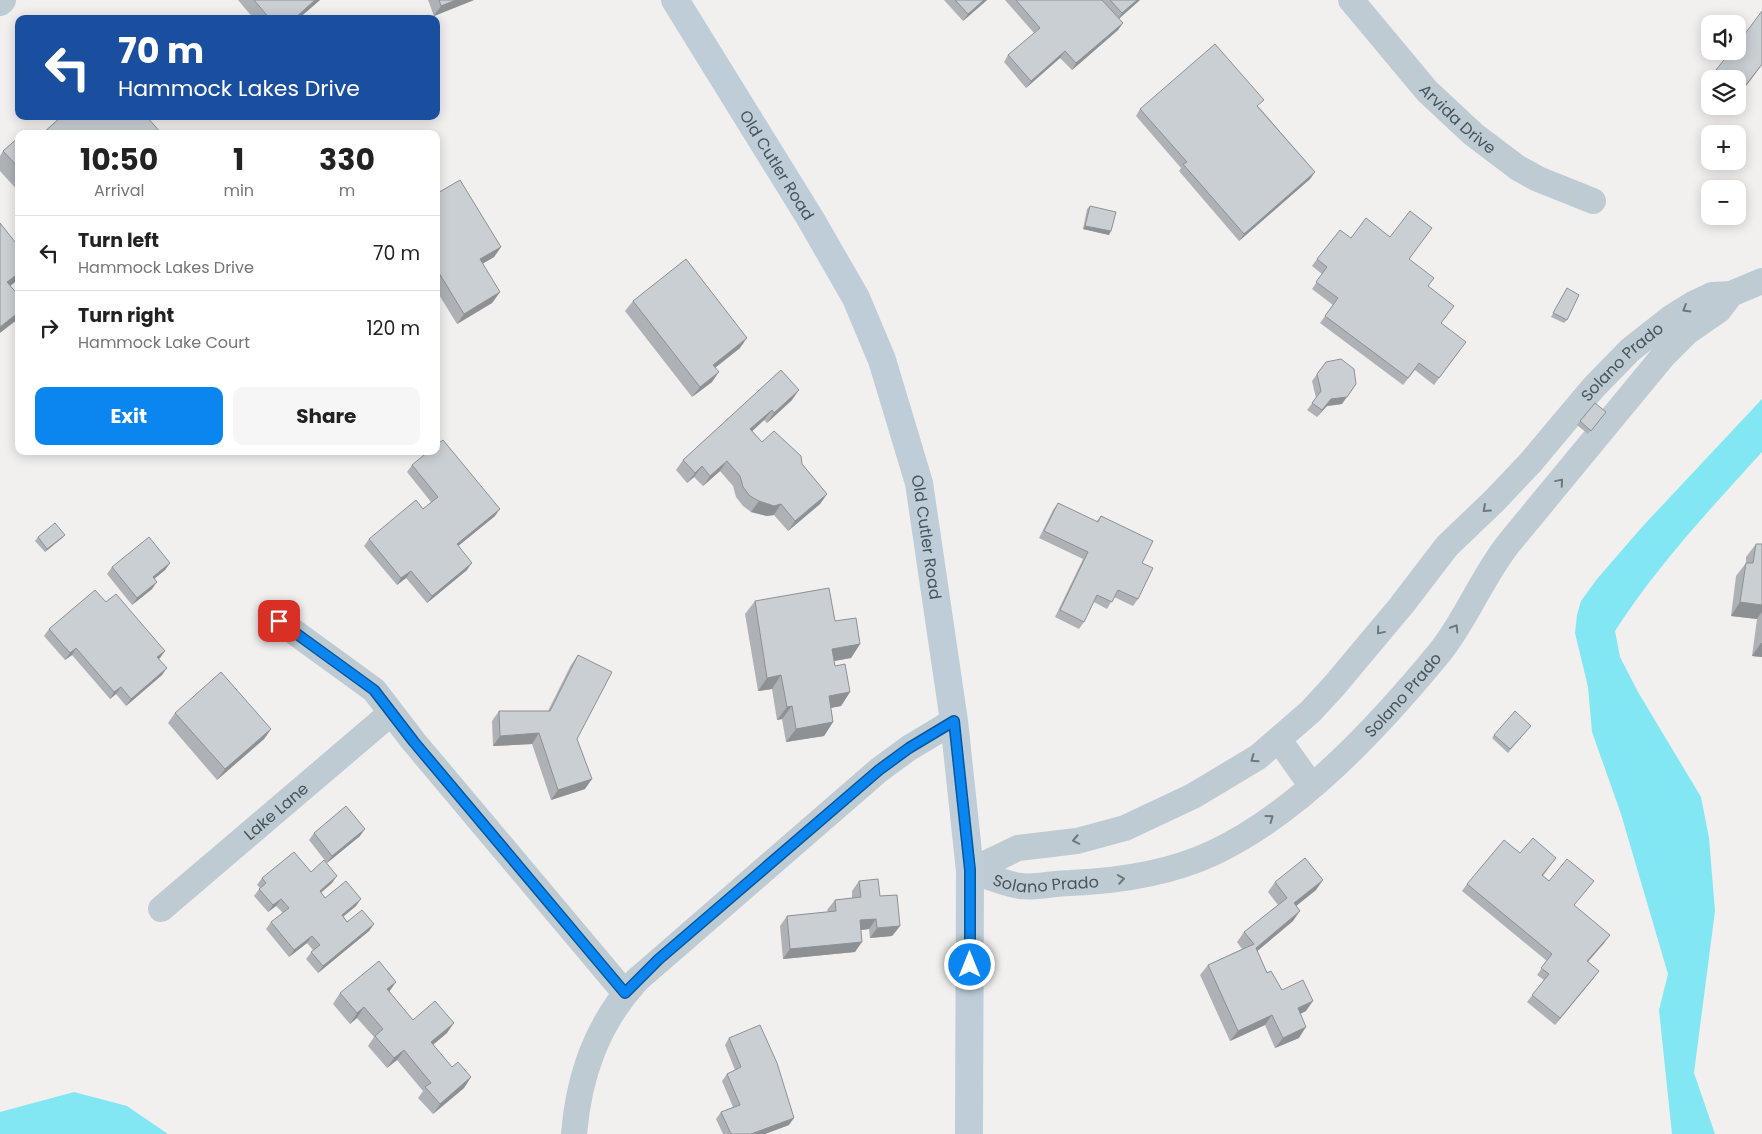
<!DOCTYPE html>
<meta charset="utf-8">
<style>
:root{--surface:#fff;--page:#f6f6f6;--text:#222;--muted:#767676;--line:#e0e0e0;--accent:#0b86f0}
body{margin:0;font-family:Poppins,sans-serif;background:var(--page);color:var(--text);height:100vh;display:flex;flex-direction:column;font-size:19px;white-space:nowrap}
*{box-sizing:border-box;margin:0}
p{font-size:16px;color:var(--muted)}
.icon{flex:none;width:28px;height:28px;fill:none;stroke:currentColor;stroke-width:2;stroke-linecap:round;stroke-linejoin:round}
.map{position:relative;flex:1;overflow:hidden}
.side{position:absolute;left:15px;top:130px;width:425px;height:325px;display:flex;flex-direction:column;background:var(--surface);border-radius:10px;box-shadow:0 2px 12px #0003}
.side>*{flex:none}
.top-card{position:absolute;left:15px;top:15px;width:425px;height:105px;border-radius:10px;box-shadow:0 2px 12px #0003;background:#1a4fa0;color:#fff;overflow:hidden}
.buttons{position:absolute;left:1701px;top:15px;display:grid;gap:10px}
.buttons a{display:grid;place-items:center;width:45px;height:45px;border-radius:10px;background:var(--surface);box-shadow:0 2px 12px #0003;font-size:25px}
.pin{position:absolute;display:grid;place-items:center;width:42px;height:42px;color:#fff;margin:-21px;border-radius:10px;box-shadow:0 2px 8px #0006}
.me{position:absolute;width:55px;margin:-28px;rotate:0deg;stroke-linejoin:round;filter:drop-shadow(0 0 4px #0008)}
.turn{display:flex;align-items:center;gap:18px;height:105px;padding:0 20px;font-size:22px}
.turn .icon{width:65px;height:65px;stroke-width:2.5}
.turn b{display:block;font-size:35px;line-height:42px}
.eta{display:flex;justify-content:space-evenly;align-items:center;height:85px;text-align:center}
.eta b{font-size:30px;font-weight:700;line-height:35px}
.button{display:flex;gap:10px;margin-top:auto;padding:10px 20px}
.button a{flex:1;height:58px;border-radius:10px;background:var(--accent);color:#fff;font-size:20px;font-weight:700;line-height:58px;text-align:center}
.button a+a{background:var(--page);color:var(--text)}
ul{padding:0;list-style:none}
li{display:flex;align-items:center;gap:15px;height:75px;padding:0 20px;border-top:1px solid var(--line)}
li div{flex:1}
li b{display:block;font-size:19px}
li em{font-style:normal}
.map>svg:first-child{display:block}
.water{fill:#83e7f3}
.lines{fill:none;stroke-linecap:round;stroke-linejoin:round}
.minor{stroke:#becbd2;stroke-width:26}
.tertiary{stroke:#becbd2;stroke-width:28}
.secondary{stroke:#becdd7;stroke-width:28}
.wall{fill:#aeb2b6}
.shaded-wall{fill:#8d9194}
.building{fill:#cacfd4;stroke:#8d9194}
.oneway{stroke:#697881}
.route-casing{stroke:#07579c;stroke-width:12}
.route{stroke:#0b86f0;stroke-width:9}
.labels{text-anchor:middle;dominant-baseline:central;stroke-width:5;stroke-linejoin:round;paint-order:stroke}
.street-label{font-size:16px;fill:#45555e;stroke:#fff}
</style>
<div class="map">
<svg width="1762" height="1134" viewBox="0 0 1762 1134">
<rect width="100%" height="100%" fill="#f2efef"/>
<g class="water">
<path d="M 1762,399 L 1762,452 C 1710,509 1657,566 1615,631 L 1620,657 L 1638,692 L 1701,797 L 1709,838 L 1715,911 L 1694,1073 L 1715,1134 L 1672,1134 L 1659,1010 L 1668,974 L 1621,814 L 1592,732 L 1588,687 L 1575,633 L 1577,615 L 1581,601 L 1597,579 L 1642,527 Z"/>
<path d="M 74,1092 L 127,1106 L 168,1134 L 0,1134 L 0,1112 Z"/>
</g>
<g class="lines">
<g class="minor">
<path id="s1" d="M 1351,0 L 1427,91 L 1473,134 L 1518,168 L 1538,179 L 1593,201"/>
<path d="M 279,621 L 374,690 L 414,742 L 625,993"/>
<path d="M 1279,740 L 1311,785"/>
<path id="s2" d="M 970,871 C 986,875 1004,884 1021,886 C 1036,888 1054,883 1070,883 C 1118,881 1168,874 1213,853 C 1300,812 1380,725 1440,652 C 1467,618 1482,577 1509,543 L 1664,355 L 1687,332 L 1719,310 L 1731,294"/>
<path id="s3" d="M 970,871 L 1018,848 L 1077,841 L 1125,828 L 1193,796 L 1258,757 L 1310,712 L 1334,686 L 1401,606 L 1447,546 L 1495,500 L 1531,462 L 1593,388 L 1630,350 L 1672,317 L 1693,304 L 1712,295 L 1731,294 L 1762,281"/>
<path id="s4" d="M 161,909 L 391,713"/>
<path d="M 574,1134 C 579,1075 597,1024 637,980 L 879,770 L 909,748 L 954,721"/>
</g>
<path class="tertiary" d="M 0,2 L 2,0"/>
<path class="secondary" id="s5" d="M 675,0 L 810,218 L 856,298 L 882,360 L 919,483 L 954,721 L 970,871 L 969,1134"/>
</g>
<g class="wall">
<path d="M 238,0 L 320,0 L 298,19 L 254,19 Z"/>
<path d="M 428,0 L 474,0 L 434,16 Z"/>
<path d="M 944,0 L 987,0 L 963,21 Z"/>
<path d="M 1005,0 L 1140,0 L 1119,19 L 1123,23 L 1118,30 L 1072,70 L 1060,58 L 1026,88 L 1004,62 L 1008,55 L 1034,33 Z"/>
<path d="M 1762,65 L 1738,97 L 1738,79 L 1713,79 L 1711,77 L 1716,70 Z"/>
<path d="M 1259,107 L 1315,172 L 1310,179 L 1239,241 L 1179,171 L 1181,168 L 1136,116 L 1140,109 Z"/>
<path d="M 62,116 L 162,134 L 42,134 Z"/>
<path d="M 19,137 L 19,192 L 0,171 L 0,156 L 3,151 Z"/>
<path d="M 436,194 L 501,247 L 494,257 L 482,264 L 500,292 L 492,303 L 457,324 L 436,290 Z"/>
<path d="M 1090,206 L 1109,235 L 1083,229 L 1087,209 Z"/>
<path d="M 1351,238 L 1409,260 L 1428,286 L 1441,323 L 1461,349 L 1434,385 L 1415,370 L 1403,385 L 1320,323 L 1333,305 L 1312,289 L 1322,274 L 1312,266 L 1317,259 Z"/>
<path d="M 1567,288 L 1567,320 L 1564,323 L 1551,317 Z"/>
<path d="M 633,301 L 740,348 L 716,367 L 712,382 L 692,397 L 625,311 Z"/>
<path d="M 1326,362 L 1342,404 L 1327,406 L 1317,417 L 1307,410 L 1316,398 L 1312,381 Z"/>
<path d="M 781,370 L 792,400 L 767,423 L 764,420 L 752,431 L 762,442 L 802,464 L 827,494 L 820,504 L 788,531 L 774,515 L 767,516 L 751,512 L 743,506 L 736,497 L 733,486 L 720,471 L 703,486 L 694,477 L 687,483 L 676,470 L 683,460 Z"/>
<path d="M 1606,412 L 1588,434 L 1577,425 L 1580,421 Z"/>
<path d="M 412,465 L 495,516 L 458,546 L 467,570 L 427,603 L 406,578 L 397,585 L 364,546 L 369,539 L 423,509 L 431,502 L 407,472 Z"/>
<path d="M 1058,503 L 1096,522 L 1101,516 L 1142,563 L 1138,599 L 1133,606 L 1114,597 L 1107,609 L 1094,602 L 1084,622 L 1079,629 L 1055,617 L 1083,559 L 1039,538 L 1053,510 Z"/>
<path d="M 65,535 L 62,538 L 45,552 L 35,541 L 38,537 Z"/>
<path d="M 1756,544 L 1762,544 L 1762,657 L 1752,656 L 1757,619 L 1731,616 L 1736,576 L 1746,563 L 1746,557 Z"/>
<path d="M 170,563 L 165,570 L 154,579 L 152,589 L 132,605 L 107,574 L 112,567 Z"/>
<path d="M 755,601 L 835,621 L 860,644 L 851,658 L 834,661 L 835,666 L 850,692 L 841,706 L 831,708 L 833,722 L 824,736 L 786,742 L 782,719 L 777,720 L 772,689 L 758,691 L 745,614 Z"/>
<path d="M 106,602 L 165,651 L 159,659 L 162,675 L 126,706 L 116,694 L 110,699 L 72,655 L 65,660 L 44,636 L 49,629 Z"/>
<path d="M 578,655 L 577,739 L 585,789 L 551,800 L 532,744 L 493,746 L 492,721 L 499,711 L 548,711 L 571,665 Z"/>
<path d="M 175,713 L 271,729 L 264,739 L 217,780 L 168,723 Z"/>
<path d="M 1528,729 L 1508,753 L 1492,738 L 1494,735 Z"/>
<path d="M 314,833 L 360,836 L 327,863 L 309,840 Z"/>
<path d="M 1556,858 L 1543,876 L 1549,881 L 1594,881 L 1574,905 L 1605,942 L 1588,962 L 1599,971 L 1555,1025 L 1527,1002 L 1544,980 L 1537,975 L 1547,961 L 1462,891 L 1467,884 Z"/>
<path d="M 311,872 L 332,883 L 321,892 L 325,898 L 356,906 L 343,916 L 347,922 L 374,924 L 369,931 L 318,973 L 306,959 L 313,950 L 307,943 L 289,957 L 266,929 L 271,922 L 283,913 L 276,906 L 268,912 L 254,896 L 260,888 L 257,885 L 262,878 Z"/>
<path d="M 859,881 L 880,896 L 900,926 L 892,936 L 870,938 L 869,929 L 861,930 L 855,952 L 783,959 L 780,926 L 787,916 L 828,912 L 827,910 L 835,900 L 852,898 L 852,891 Z"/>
<path d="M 1275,882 L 1316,890 L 1296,906 L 1293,921 L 1257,951 L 1267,973 L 1282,990 L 1306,1011 L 1300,1014 L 1299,1038 L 1275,1048 L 1265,1025 L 1230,1041 L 1200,975 L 1208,965 L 1242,949 L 1237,942 L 1244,932 L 1278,905 L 1268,892 Z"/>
<path d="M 389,991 L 413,1020 L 447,1033 L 433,1045 L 452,1067 L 471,1077 L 464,1088 L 433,1114 L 418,1098 L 423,1091 L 397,1060 L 387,1068 L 368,1046 L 374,1037 L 357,1018 L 350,1024 L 333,1004 L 340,993 Z"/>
<path d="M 729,1038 L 789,1125 L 765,1134 L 723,1134 L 716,1119 L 721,1112 L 733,1107 L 722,1081 L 727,1074 L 735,1070 L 725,1045 Z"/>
</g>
<g class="shaded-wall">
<path d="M 315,0 L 320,0 L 298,19 L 294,19 Z"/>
<path d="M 456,0 L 474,0 L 434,16 L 441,6 Z"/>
<path d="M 984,0 L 987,0 L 963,21 L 968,14 Z"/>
<path d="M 1137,0 L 1140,0 L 1117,20 L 1122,13 Z"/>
<path d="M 1123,23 L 1118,30 L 1072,70 L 1076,63 Z"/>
<path d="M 1065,51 L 1060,58 L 1026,88 L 1031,81 Z"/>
<path d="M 1315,172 L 1310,179 L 1239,241 L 1244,234 Z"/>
<path d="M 1085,226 L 1111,231 L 1109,235 L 1083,229 Z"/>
<path d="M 501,247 L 494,257 L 472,270 L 480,259 Z"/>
<path d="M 19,273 L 19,279 L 0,294 L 7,282 Z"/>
<path d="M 500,292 L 492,303 L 457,324 L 464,314 Z"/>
<path d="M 19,312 L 19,317 L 18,319 L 0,333 L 0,327 Z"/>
<path d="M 747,338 L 740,348 L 706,375 L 713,365 Z"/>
<path d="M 719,372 L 712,382 L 692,397 L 700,387 Z"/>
<path d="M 1356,384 L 1342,404 L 1327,406 L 1317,417 L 1331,399 Z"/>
<path d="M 799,390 L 792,400 L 767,423 L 774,413 Z"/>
<path d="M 772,410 L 764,420 L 743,440 L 750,429 Z"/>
<path d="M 727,461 L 720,471 L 703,486 L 710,476 Z"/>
<path d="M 702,466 L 694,477 L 687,483 L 695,473 Z"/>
<path d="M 827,494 L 820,504 L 788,531 L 795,521 Z"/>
<path d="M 759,501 L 781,504 L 774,515 L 767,516 L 751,512 Z"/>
<path d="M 500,509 L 495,516 L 452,551 L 457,544 Z"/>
<path d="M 65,535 L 62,538 L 45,552 L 47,549 Z"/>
<path d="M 170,563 L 165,570 L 148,584 L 153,577 Z"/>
<path d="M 472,563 L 467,570 L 427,603 L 432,596 Z"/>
<path d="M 411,571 L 406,578 L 397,585 L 401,578 Z"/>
<path d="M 157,582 L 152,589 L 132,605 L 137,598 Z"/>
<path d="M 1740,602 L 1762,605 L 1762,612 L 1757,619 L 1731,616 Z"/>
<path d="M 1761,643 L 1762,643 L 1762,657 L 1752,656 Z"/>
<path d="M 860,644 L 851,658 L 823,663 L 832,649 Z"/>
<path d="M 76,648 L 72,655 L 65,660 L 70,653 Z"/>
<path d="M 165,651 L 160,658 L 152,664 L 157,657 Z"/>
<path d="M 167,668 L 162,675 L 126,706 L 131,699 Z"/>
<path d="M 781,675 L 772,689 L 758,691 L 767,678 Z"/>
<path d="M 121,687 L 116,694 L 110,699 L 114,692 Z"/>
<path d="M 850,692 L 841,706 L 819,710 L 829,696 Z"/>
<path d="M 792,706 L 782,719 L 777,720 L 787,707 Z"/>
<path d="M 833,722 L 824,736 L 786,742 L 796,729 Z"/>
<path d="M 271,729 L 264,739 L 217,780 L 225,769 Z"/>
<path d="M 539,733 L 532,744 L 493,746 L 500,736 Z"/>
<path d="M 592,779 L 585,789 L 551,800 L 558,790 Z"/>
<path d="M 365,829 L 360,836 L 327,863 L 332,856 Z"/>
<path d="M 337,876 L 332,883 L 315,898 L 320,891 Z"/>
<path d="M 1323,880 L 1316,890 L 1286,914 L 1294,903 Z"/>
<path d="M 281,899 L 276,906 L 268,912 L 273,905 Z"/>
<path d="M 361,899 L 356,906 L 337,922 L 342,915 Z"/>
<path d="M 1300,911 L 1293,921 L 1249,958 L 1256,948 Z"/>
<path d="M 876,919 L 869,929 L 853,931 L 860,920 Z"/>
<path d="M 374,924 L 369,931 L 318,973 L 323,966 Z"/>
<path d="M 900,926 L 892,936 L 870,938 L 877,928 Z"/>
<path d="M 1610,935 L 1605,942 L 1582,968 L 1587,961 Z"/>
<path d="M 312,936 L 307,943 L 289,957 L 294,950 Z"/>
<path d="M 862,942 L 855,952 L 783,959 L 790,949 Z"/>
<path d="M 1599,971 L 1594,978 L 1555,1025 L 1560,1018 Z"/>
<path d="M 396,982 L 389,992 L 387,989 Z"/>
<path d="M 1313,1001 L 1306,1011 L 1290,1019 L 1298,1008 Z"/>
<path d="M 364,1007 L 357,1018 L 350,1024 L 357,1013 Z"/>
<path d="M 1272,1015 L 1265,1025 L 1230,1041 L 1238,1031 Z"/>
<path d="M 454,1023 L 447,1033 L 424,1052 L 431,1042 Z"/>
<path d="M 1306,1027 L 1299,1038 L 1275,1048 L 1283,1038 Z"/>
<path d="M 404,1050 L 397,1060 L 387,1068 L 394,1058 Z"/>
<path d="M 471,1077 L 464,1088 L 433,1114 L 440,1104 Z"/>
<path d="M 794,1118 L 789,1125 L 765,1134 L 751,1134 Z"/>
</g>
<g class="building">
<path d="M 254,0 L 315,0 L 294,19 L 270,19 Z"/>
<path d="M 439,0 L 456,0 L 441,6 Z"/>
<path d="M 955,0 L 984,0 L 968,14 Z"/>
<path d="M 1016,0 L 1102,0 L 1123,23 L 1076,63 L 1065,51 L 1031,81 L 1008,55 L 1040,28 Z"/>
<path d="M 1110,0 L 1137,0 L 1122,13 Z"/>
<path d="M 1762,11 L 1762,64 L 1742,90 L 1738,87 L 1738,79 L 1727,79 L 1716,70 L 1731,51 L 1738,51 L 1738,43 Z"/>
<path d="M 1215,44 L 1264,100 L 1257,106 L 1315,172 L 1244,234 L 1183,164 L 1187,162 L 1140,109 Z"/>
<path d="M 62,116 L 146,116 L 162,134 L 128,134 L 124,130 L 120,134 L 42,134 Z"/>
<path d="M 19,137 L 19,168 L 3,151 Z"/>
<path d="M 460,180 L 501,247 L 480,259 L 500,292 L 464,314 L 436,268 L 436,194 Z"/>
<path d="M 1090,206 L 1116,212 L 1111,231 L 1085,226 Z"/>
<path d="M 1410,211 L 1432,228 L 1409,259 L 1434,278 L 1428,286 L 1454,306 L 1441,323 L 1466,342 L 1439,378 L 1419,363 L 1408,378 L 1325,316 L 1338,298 L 1316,282 L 1327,267 L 1317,259 L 1340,230 L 1351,238 L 1366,218 L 1390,237 Z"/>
<path d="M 0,223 L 19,247 L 19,273 L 7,282 L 19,296 L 19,312 L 0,327 Z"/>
<path d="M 686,259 L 747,338 L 713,365 L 719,372 L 700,387 L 633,301 Z"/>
<path d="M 1567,288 L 1579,295 L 1567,320 L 1553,313 Z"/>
<path d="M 1341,359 L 1354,369 L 1356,384 L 1347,397 L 1331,399 L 1322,410 L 1312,403 L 1321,391 L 1317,374 L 1326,362 Z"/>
<path d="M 781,370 L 799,390 L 774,413 L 772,410 L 750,429 L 762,442 L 774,431 L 801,456 L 802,464 L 827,494 L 795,521 L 781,504 L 774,506 L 759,501 L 750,496 L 743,487 L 740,476 L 727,461 L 710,476 L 702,466 L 695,473 L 683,460 Z"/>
<path d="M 1595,403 L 1606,412 L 1591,431 L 1580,421 Z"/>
<path d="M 443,440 L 500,509 L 457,544 L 472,563 L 432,596 L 411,571 L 401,578 L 369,539 L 416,500 L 423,509 L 438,497 L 412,465 L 429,451 L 436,451 L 436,445 Z"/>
<path d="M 1058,503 L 1098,522 L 1101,516 L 1153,541 L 1142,563 L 1153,568 L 1138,599 L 1118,590 L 1112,602 L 1097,595 L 1084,622 L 1060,610 L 1088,552 L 1044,531 Z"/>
<path d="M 55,523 L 65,535 L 47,549 L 38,537 Z"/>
<path d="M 149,537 L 170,563 L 153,577 L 157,582 L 137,598 L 112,567 Z"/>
<path d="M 1756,544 L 1762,544 L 1762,605 L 1740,602 L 1746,563 L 1753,563 Z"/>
<path d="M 829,588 L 835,621 L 856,618 L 860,644 L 832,649 L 835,666 L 845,664 L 850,692 L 829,696 L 833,722 L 796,729 L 792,706 L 787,707 L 781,675 L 767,678 L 755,601 Z"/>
<path d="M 95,590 L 106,602 L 116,594 L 165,651 L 157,657 L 167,668 L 131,699 L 121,687 L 114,692 L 76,648 L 70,653 L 49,629 Z"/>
<path d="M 578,655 L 612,672 L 577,739 L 592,779 L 558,790 L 539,733 L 500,736 L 499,711 L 550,711 Z"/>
<path d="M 221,672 L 271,729 L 225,769 L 175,713 Z"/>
<path d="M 1515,711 L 1531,726 L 1510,749 L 1494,735 Z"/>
<path d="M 346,806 L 365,829 L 332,856 L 314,833 Z"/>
<path d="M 1533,838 L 1556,858 L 1542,875 L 1549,881 L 1567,859 L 1594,881 L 1574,905 L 1610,935 L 1587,961 L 1599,971 L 1560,1018 L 1532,995 L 1549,974 L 1541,968 L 1552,954 L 1467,884 L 1504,840 L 1520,853 Z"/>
<path d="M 294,852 L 311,872 L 324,860 L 337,876 L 320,891 L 325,898 L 346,881 L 361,899 L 342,915 L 347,922 L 362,910 L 374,924 L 323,966 L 311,952 L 320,945 L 312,936 L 294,950 L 271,922 L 289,908 L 281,899 L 273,905 L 259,889 L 266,883 L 262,878 Z"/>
<path d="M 1305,858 L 1323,880 L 1294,903 L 1300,911 L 1256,948 L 1267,973 L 1271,971 L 1282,990 L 1303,980 L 1313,1001 L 1298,1008 L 1306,1027 L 1283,1038 L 1272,1015 L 1238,1031 L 1208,965 L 1254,944 L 1244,932 L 1287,898 L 1275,882 Z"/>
<path d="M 878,879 L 880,896 L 897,895 L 900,926 L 877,928 L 876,919 L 860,920 L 862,942 L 790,949 L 787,916 L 836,911 L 835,900 L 861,897 L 859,881 Z"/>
<path d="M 379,961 L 396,982 L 387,989 L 413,1020 L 435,1001 L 454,1023 L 431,1042 L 452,1067 L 458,1062 L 471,1077 L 440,1104 L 425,1087 L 431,1083 L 404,1050 L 394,1058 L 375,1036 L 383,1029 L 364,1007 L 357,1013 L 340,993 Z"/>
<path d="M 760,1025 L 777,1063 L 794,1118 L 751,1134 L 731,1134 L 721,1112 L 740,1105 L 727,1074 L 741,1067 L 729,1038 Z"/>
</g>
<defs><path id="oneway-chevron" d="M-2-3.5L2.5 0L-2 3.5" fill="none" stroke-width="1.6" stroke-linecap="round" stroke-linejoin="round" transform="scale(1.25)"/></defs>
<g class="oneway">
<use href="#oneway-chevron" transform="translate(1686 309) rotate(149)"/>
<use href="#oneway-chevron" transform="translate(1560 482) rotate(-50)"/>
<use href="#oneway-chevron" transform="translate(1486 509) rotate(138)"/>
<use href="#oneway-chevron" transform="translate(1455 628) rotate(-58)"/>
<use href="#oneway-chevron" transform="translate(1380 631) rotate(130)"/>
<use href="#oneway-chevron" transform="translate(1254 759) rotate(145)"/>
<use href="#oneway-chevron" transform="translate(1270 818) rotate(-36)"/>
<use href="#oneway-chevron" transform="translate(1076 840) rotate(169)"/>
<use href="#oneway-chevron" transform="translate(1121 879) rotate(-9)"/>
</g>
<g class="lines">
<g class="route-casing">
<path id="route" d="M 279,621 L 374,690 L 414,742 L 625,993 L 659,959 L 879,770 L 909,748 L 954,721 L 970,870 L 970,965"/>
</g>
<use href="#route" class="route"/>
</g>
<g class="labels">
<g class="street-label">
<text stroke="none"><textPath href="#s1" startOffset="160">Arvida Drive</textPath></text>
<text stroke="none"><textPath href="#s5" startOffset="194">Old Cutler Road</textPath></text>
<text stroke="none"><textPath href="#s3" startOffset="852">Solano Prado</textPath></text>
<text stroke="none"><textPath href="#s5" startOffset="599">Old Cutler Road</textPath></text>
<text stroke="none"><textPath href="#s2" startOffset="498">Solano Prado</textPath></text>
<text stroke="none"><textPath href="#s4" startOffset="151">Lake Lane</textPath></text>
<text stroke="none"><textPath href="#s2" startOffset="78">Solano Prado</textPath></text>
</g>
</g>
</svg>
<div class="buttons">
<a><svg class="icon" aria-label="sound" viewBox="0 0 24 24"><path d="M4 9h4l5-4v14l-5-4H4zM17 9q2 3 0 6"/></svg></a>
<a><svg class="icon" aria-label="layers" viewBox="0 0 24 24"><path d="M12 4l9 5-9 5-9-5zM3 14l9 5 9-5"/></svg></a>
<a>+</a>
<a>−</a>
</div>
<div class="pin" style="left:279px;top:621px;background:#d93025"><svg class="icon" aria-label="arrive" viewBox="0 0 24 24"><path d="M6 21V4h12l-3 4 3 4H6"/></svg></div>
<svg class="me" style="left:970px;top:965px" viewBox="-20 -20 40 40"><circle r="17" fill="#0b86f0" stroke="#fff" stroke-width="3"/><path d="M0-11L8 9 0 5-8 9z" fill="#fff"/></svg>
<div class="top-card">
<div class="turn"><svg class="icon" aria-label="left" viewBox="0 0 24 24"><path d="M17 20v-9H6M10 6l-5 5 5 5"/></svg><div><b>70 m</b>Hammock Lakes Drive</div></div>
</div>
<section class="side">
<div class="eta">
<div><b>10:50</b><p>Arrival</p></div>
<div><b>1</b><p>min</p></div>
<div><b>330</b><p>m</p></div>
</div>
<ul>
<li><svg class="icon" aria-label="left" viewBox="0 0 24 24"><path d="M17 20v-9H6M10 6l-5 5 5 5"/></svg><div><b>Turn left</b><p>Hammock Lakes Drive</p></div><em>70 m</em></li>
<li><svg class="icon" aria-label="right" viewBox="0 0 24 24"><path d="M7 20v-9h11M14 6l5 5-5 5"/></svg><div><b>Turn right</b><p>Hammock Lake Court</p></div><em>120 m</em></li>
</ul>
<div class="button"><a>Exit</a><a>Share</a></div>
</section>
</div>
